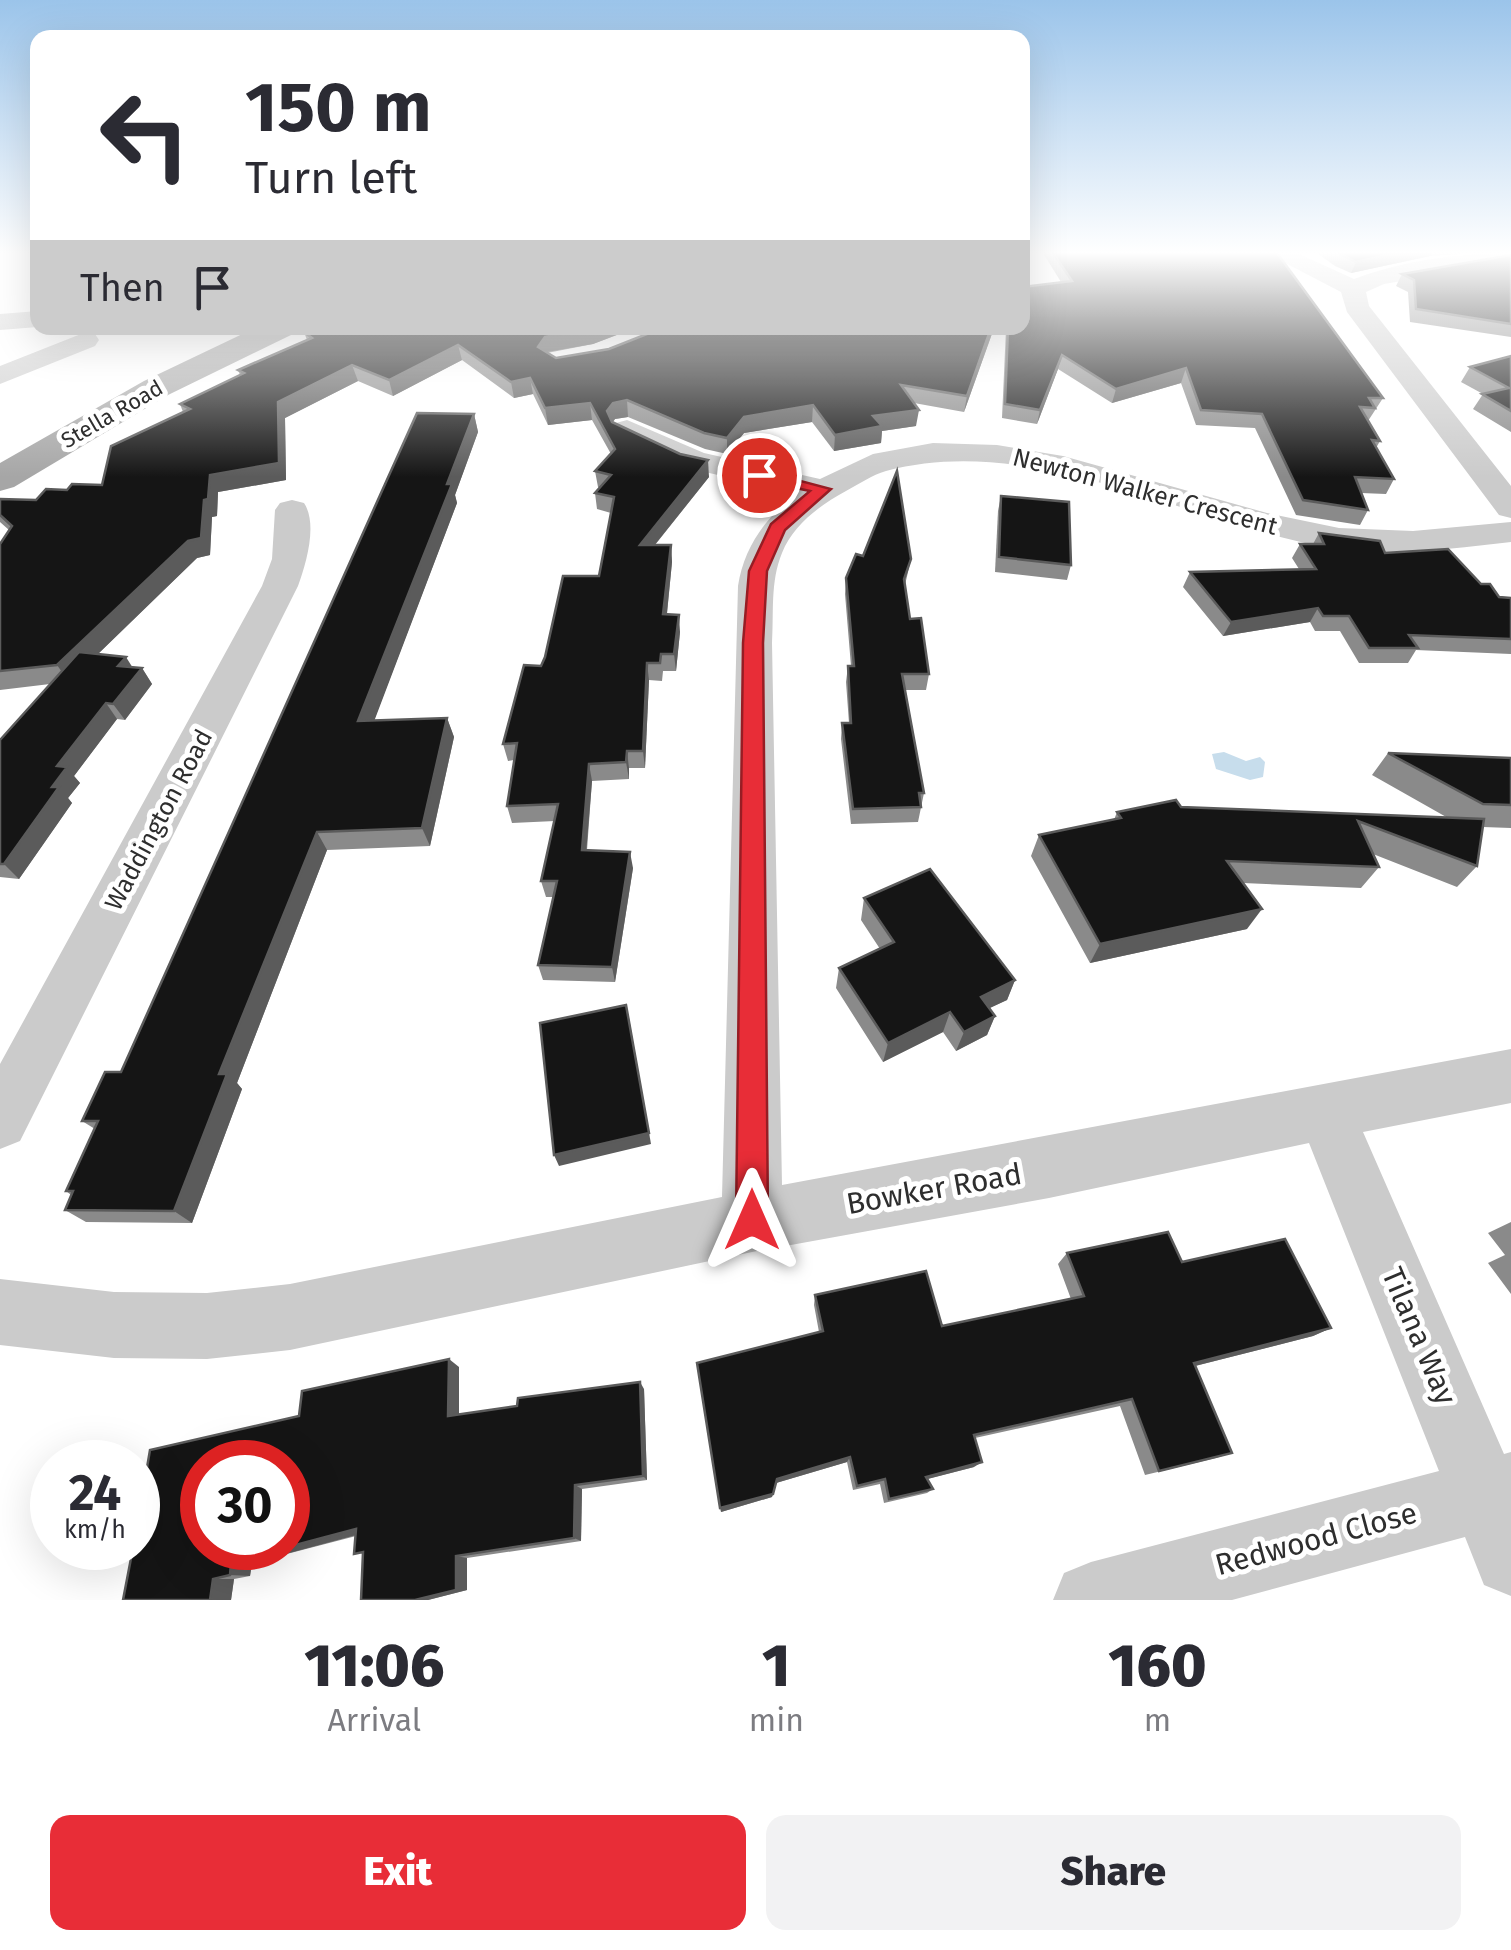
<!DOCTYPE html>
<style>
:root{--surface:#fff;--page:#f2f2f3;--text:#2b2b33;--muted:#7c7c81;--accent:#e82d37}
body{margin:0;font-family:"Fira Sans",sans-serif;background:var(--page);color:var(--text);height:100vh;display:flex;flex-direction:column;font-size:38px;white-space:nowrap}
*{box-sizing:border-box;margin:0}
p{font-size:32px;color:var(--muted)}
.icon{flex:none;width:55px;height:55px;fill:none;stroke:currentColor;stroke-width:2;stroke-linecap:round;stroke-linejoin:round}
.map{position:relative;height:1600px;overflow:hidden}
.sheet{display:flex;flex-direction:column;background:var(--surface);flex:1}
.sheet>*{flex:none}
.top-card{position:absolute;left:30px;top:30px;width:1000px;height:305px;border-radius:20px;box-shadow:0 10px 40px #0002;background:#fff;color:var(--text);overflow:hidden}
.speed{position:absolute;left:30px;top:1440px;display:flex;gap:20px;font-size:50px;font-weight:700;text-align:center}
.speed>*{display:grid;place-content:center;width:130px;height:130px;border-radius:50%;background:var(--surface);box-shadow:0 10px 40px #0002;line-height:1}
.speed small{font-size:25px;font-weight:400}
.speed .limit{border:15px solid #d22;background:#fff;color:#111}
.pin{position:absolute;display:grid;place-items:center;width:85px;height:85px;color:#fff;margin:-42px;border:5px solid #fff;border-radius:50%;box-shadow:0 2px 10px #0007}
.me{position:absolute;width:110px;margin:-55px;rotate:0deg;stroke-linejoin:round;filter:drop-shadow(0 0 8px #0008)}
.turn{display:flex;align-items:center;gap:35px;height:210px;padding:0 50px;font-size:45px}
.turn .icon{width:130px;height:130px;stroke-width:2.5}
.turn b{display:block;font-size:70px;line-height:85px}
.then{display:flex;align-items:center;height:95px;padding:0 50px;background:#0003;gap:20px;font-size:38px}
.eta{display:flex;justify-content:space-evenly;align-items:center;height:170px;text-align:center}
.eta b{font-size:60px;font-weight:800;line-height:70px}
.cta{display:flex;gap:20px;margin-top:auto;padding:20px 50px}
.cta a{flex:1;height:115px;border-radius:20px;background:var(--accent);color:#fff;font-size:40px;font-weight:800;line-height:115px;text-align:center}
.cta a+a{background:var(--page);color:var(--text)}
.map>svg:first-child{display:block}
.water{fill:#c7ddec}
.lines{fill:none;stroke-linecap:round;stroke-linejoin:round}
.minor{fill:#cbcbcb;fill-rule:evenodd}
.major{fill:#a6a6a6;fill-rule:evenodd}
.wall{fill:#8a8a8a}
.shaded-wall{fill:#5b5b5b}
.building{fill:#151515;stroke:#5b5b5b;stroke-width:2.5}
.route{fill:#e82d37;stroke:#971d24;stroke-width:2.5}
.labels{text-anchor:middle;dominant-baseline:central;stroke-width:10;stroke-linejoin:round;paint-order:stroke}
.far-street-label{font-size:22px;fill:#2e2e2e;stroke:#fff}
.street-label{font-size:25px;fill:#2e2e2e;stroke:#fff}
.near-street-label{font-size:30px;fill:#2e2e2e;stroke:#fff}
</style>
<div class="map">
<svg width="1511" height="1600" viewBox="0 0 1511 1600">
<rect width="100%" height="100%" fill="#fff"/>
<path class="water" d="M 1224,752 L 1246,761 L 1260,757 L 1265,762 L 1263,777 L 1250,780 L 1216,769 L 1212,754 Z"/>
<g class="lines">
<g class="minor">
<path d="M 1266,253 L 1297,253 L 1354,279 C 1400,261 1461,253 1511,253 L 1511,262 L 1384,284 L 1366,292 L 1369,306 L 1511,486 L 1511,518 L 1499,515 L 1347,312 L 1341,292 Z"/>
<path d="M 38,311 L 38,327 L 0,330 L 0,314 Z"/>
<path d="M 86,332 L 95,334 L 99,340 L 95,346 L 0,384 L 0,366 Z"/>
<path d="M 627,420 L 704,453 L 820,479 L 873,454 L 933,443 L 997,445 L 1063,456 L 1267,513 L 1339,528 L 1413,531 L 1511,522 L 1511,542 C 1446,549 1379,559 1315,545 C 1177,517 1029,433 886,471 C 872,475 859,484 846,491 C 820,505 793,525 782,553 C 770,582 774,613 772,643 L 782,1185 L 1511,1049 L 1511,1103 L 1363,1132 L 1504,1454 L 1511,1452 L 1511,1596 L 1484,1585 L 1465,1537 L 1232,1600 L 1053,1600 L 1064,1573 L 1091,1562 L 1439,1471 L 1309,1143 L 1049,1198 L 752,1252 L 290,1350 L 207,1359 L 114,1358 L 0,1345 L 0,1279 L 114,1292 L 207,1293 L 290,1284 L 722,1197 L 738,586 C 744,547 766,517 797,493 L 683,467 L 616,435 L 612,429 L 616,423 Z"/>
<path d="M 292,500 L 304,503 C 318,524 306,564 298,586 L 20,1141 L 0,1149 L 0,1064 L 262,586 L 272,559 L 275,510 L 280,503 Z"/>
</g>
<path class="major" d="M 255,328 L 296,328 L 291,335 L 168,395 L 14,487 L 0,491 L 0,463 L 144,381 Z"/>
</g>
<g class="wall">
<path d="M 1043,253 L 1277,253 L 1383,398 L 1368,421 L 1380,441 L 1376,448 L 1394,479 L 1386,494 L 1361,493 L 1368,510 L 1360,525 L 1296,515 L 1255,428 L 1196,425 L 1181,383 L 1112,403 L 1058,369 L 1037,424 L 1002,418 L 1006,328 L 1022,328 L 1061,282 Z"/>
<path d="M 1317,253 L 1474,253 L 1430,256 L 1351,273 L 1335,266 Z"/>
<path d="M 1511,255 L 1511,337 L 1410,322 L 1408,292 L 1396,286 L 1402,274 Z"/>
<path d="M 318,328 L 635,328 L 593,344 L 547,353 L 556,358 L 609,349 L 662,328 L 994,328 L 964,412 L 914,403 L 916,426 L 882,431 L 881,443 L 834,451 L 812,422 L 744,433 L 727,454 L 705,449 L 628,417 L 615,419 L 613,422 L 709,477 L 655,545 L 671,545 L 672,562 L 667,614 L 680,632 L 676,671 L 663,671 L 662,681 L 649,680 L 645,768 L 629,768 L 629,779 L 592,781 L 587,850 L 633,868 L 615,982 L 543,980 L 538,965 L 553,897 L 546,897 L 541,881 L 555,821 L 512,823 L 507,806 L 514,760 L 508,761 L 503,744 L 541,666 L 599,576 L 611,513 L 597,509 L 595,493 L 599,488 L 598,487 L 595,471 L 611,454 L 592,420 L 548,425 L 533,394 L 514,398 L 462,360 L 393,396 L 358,381 L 285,418 L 286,480 L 218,492 L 217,516 L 212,517 L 210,555 L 197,558 L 98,654 L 133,667 L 142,668 L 152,684 L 125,720 L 117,719 L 74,776 L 80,783 L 68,798 L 72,803 L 19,879 L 0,877 L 0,740 L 50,684 L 0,690 L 0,544 L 9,530 L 0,522 L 0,499 L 36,500 L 67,490 L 102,485 L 183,412 L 180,404 L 240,375 L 238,370 L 307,340 L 304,332 Z"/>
<path d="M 1511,356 L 1511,432 L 1473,409 L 1483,394 L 1461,382 L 1470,367 Z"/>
<path d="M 474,414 L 478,432 L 455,495 L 457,503 L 374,720 L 447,718 L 454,737 L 430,846 L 327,850 L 237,1083 L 242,1089 L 192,1223 L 86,1222 L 65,1210 L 71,1195 L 66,1191 L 95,1129 L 82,1121 L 121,1072 Z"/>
<path d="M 1001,496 L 1071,565 L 1067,580 L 995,572 L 998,511 Z"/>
<path d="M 1319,533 L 1481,584 L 1499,597 L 1511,598 L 1511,654 L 1416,650 L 1408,663 L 1359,663 L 1340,631 L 1315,631 L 1310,622 L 1223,636 L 1183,587 L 1190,572 L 1299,569 L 1292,558 L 1300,544 L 1313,544 Z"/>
<path d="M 863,556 L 911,559 L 905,585 L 910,619 L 929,674 L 926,690 L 905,690 L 924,793 L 918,822 L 851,824 L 841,739 L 842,723 L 849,723 L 846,682 L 848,666 L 851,666 L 845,594 L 846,578 Z"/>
<path d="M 1388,753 L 1511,758 L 1511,828 L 1483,827 L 1477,866 L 1457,887 L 1373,854 L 1379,867 L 1361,888 L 1243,883 L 1247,929 L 1090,963 L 1031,856 L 1039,835 L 1114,820 L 1117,812 L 1181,807 L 1448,818 L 1372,775 Z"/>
<path d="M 864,898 L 1015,980 L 1007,1000 L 989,1008 L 995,1016 L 987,1035 L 956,1051 L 943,1032 L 883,1062 L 836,988 L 839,968 L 880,949 L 861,920 Z"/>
<path d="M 1511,1222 L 1511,1294 L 1488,1263 L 1505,1255 L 1488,1233 Z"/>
<path d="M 1067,1253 L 1182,1262 L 1331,1328 L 1313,1336 L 1195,1366 L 1232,1453 L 1216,1458 L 1145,1475 L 1120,1406 L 975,1438 L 974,1467 L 927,1479 L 933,1489 L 927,1493 L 884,1503 L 880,1484 L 853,1490 L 847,1462 L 776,1483 L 772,1497 L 721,1512 L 819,1332 L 814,1305 L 815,1295 L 942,1326 L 1071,1299 L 1058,1264 Z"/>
<path d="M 459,1367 L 459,1414 L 644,1389 L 647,1480 L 582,1489 L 581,1541 L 467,1558 L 467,1590 L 428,1600 L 361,1600 L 363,1555 L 356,1536 L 252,1563 L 250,1576 L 234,1579 L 231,1600 L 123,1600 L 299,1416 Z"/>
</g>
<g class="shaded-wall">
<path d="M 1396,253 L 1432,253 L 1430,256 L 1351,273 L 1356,262 Z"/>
<path d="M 594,328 L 635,328 L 593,344 L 547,352 L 538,347 L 545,337 Z"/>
<path d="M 991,328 L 994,328 L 964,412 L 967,396 Z"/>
<path d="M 458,345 L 462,360 L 393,396 L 389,380 Z"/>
<path d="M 1062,355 L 1058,369 L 1037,424 L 1040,410 Z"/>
<path d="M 352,365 L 358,381 L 285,418 L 286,480 L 218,492 L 217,516 L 212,517 L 210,555 L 197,558 L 69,682 L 57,665 L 204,500 L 210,475 L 278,402 Z"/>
<path d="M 1186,368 L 1181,383 L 1112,403 L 1116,389 Z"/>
<path d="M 530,378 L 533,394 L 514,398 L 511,382 Z"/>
<path d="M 627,400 L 628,417 L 615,419 L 609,427 L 607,411 L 613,403 Z"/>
<path d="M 590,403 L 592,420 L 548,425 L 545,408 Z"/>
<path d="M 813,405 L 812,422 L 744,433 L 727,454 L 727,438 L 744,417 Z"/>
<path d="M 919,410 L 916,426 L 882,431 L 881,443 L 834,451 L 835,435 L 873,416 Z"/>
<path d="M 474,414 L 478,432 L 455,495 L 457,503 L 367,740 L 358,721 Z"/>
<path d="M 708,460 L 709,477 L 641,562 L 640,545 Z"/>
<path d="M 671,545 L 672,562 L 665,632 L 663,614 Z"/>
<path d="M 1318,608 L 1310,622 L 1223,636 L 1231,622 Z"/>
<path d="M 679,615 L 680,632 L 676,671 L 674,654 Z"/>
<path d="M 126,657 L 136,673 L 118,666 Z"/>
<path d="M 647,663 L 649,680 L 645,768 L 643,751 Z"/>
<path d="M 142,668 L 152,684 L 125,720 L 113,704 Z"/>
<path d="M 106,703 L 117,719 L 74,776 L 80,783 L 68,798 L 72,803 L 19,879 L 4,864 L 57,766 Z"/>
<path d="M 447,718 L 454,737 L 430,846 L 422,828 Z"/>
<path d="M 627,751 L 629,768 L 629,779 L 626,762 Z"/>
<path d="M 589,764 L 592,781 L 585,866 L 582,850 Z"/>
<path d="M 317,832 L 327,850 L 237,1083 L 242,1089 L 192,1223 L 174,1211 L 219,1074 Z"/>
<path d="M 630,852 L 633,868 L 615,982 L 612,967 Z"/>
<path d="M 1262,909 L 1247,929 L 1090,963 L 1100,944 Z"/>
<path d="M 1015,980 L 1007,1000 L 973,1016 L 981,997 Z"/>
<path d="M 950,1012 L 943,1032 L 883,1062 L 888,1043 Z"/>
<path d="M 995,1016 L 987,1035 L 956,1051 L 964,1032 Z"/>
<path d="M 629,1018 L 651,1144 L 559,1166 L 554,1155 Z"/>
<path d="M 1331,1328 L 1313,1336 L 1179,1370 L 1194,1363 Z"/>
<path d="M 449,1359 L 459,1367 L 459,1422 L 448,1416 Z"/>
<path d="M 640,1382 L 644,1389 L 647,1480 L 643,1476 Z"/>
<path d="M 850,1457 L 847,1462 L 776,1483 L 772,1497 L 721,1512 L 720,1508 L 777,1479 Z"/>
<path d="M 982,1462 L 974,1467 L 920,1481 L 926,1477 Z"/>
<path d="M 575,1485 L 582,1489 L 581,1541 L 574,1538 Z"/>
<path d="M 356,1529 L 371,1531 L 252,1563 L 250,1576 L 230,1575 L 231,1562 Z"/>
<path d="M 456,1556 L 467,1558 L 467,1590 L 428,1600 L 415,1600 Z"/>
<path d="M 213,1579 L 234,1579 L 231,1600 L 210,1600 Z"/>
</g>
<g class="building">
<path d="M 1053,253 L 1277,253 L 1383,398 L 1369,398 L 1375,408 L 1360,407 L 1380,441 L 1372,440 L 1394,479 L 1355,477 L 1368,510 L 1303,500 L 1262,414 L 1201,410 L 1186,368 L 1116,389 L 1062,355 L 1040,410 L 1005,404 L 1008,328 L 1022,328 L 1022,287 L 1072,281 Z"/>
<path d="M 1338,253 L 1396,253 L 1356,262 Z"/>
<path d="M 1511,255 L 1511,324 L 1416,309 L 1414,280 L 1402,274 Z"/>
<path d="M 318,328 L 594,328 L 545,337 L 538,347 L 556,358 L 609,349 L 662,328 L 991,328 L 967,396 L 901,385 L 919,410 L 873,416 L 882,426 L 835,435 L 813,405 L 744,417 L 727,438 L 704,433 L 627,400 L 613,403 L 607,411 L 612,422 L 680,454 L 708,460 L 640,545 L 671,545 L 663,614 L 679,615 L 674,654 L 661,654 L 660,663 L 647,663 L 643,751 L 627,751 L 626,762 L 589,764 L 582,850 L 630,852 L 612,967 L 538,965 L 557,881 L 541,881 L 558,804 L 507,806 L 517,743 L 503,744 L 524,665 L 541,666 L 545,657 L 563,576 L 599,576 L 614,497 L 595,493 L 611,475 L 595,471 L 615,449 L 590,403 L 545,408 L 530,378 L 511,382 L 458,345 L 389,380 L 352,365 L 278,402 L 279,463 L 210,475 L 208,499 L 204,500 L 201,538 L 188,541 L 57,665 L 0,671 L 0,544 L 12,526 L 0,515 L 0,499 L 36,500 L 46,489 L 67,490 L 72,484 L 102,485 L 111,446 L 190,409 L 180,404 L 244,373 L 238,370 L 312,338 L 304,332 Z"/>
<path d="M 1511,356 L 1511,411 L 1482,394 L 1509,388 L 1470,367 Z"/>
<path d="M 417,413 L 474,414 L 447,484 L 452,484 L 358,721 L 447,718 L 422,828 L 317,832 L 219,1074 L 227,1074 L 174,1211 L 65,1210 L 73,1191 L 66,1191 L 98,1121 L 82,1121 L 105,1072 L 121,1072 Z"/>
<path d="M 897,471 L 911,559 L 904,579 L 910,619 L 921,618 L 929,674 L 902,674 L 924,793 L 919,793 L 921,807 L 853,809 L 842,723 L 851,723 L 848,666 L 854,666 L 846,578 L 856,554 L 863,556 Z"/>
<path d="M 1001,496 L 1069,502 L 1071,565 L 999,557 Z"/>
<path d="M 1319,533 L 1380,541 L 1385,553 L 1448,549 L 1481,584 L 1490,584 L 1499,597 L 1511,598 L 1511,639 L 1409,635 L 1418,648 L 1369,648 L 1349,616 L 1323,616 L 1318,608 L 1231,622 L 1190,572 L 1316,569 L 1300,544 L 1324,544 Z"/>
<path d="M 79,652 L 126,657 L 118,666 L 142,668 L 113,704 L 106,703 L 57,766 L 67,767 L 52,787 L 59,787 L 4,864 L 0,864 L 0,740 Z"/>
<path d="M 1388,753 L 1511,758 L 1511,805 L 1483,804 Z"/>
<path d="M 1176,800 L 1181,807 L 1484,819 L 1477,866 L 1358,821 L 1379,867 L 1227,861 L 1262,909 L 1100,944 L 1039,835 L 1121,818 L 1117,812 Z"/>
<path d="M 930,869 L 1015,980 L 981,997 L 995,1016 L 964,1032 L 950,1012 L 888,1043 L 839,968 L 894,942 L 864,898 Z"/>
<path d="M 626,1005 L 649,1133 L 554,1155 L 540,1023 Z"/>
<path d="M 1168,1232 L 1182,1262 L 1285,1239 L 1331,1328 L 1194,1363 L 1232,1453 L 1159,1471 L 1132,1399 L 974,1435 L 982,1462 L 926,1477 L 933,1489 L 889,1499 L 885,1479 L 857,1486 L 850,1457 L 777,1479 L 773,1494 L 720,1508 L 697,1363 L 823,1331 L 815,1295 L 926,1271 L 942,1326 L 1084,1296 L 1067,1253 Z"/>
<path d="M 449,1359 L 448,1416 L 517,1406 L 518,1398 L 640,1382 L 643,1476 L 575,1485 L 574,1538 L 456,1556 L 456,1590 L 415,1600 L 361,1600 L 363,1552 L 354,1554 L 356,1529 L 288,1547 L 288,1462 L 202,1462 L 202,1548 L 286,1548 L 231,1562 L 230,1575 L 213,1579 L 210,1600 L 123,1600 L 133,1548 L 138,1548 L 138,1520 L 150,1450 L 299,1416 L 302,1391 Z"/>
</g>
<linearGradient id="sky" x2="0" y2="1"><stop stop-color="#9bc4ea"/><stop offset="0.53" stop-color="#fff"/><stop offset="1" stop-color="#fff" stop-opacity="0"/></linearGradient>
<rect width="1511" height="477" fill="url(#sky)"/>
<path class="route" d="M 759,470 L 831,489 L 785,530 L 767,571 L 763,643 L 768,1220 L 763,1232 L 752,1236 L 741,1232 L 736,1220 L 743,643 L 749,571 L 771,524 L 810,491 L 753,479 L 751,475 Z"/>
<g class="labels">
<g class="far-street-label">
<text transform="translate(112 414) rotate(-30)">Stella Road</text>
</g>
<g class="street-label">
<text transform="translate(1145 492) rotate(15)">Newton Walker Crescent</text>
<text transform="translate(159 820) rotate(-62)">Waddington Road</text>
</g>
<g class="near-street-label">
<text transform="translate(934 1189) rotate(-10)">Bowker Road</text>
<text transform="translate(1419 1336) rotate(67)">Tilana Way</text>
<text transform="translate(1316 1539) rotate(-15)">Redwood Close</text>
</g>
</g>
</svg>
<div class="speed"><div>24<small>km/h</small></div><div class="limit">30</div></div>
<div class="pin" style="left:759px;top:475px;background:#d93025"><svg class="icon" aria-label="arrive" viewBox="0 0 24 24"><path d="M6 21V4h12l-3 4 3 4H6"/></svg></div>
<svg class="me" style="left:752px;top:1220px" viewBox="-20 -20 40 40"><path d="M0-17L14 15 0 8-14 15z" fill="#e82d37" stroke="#fff" stroke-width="4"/></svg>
<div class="top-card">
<div class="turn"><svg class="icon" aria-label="left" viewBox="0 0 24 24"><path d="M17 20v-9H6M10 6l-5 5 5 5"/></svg><div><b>150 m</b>Turn left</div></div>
<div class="then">Then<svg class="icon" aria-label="arrive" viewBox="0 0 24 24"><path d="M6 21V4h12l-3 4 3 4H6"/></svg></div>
</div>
</div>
<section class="sheet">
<div class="eta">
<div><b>11:06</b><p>Arrival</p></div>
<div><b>1</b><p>min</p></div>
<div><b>160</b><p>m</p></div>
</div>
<div class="cta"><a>Exit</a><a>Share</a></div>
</section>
